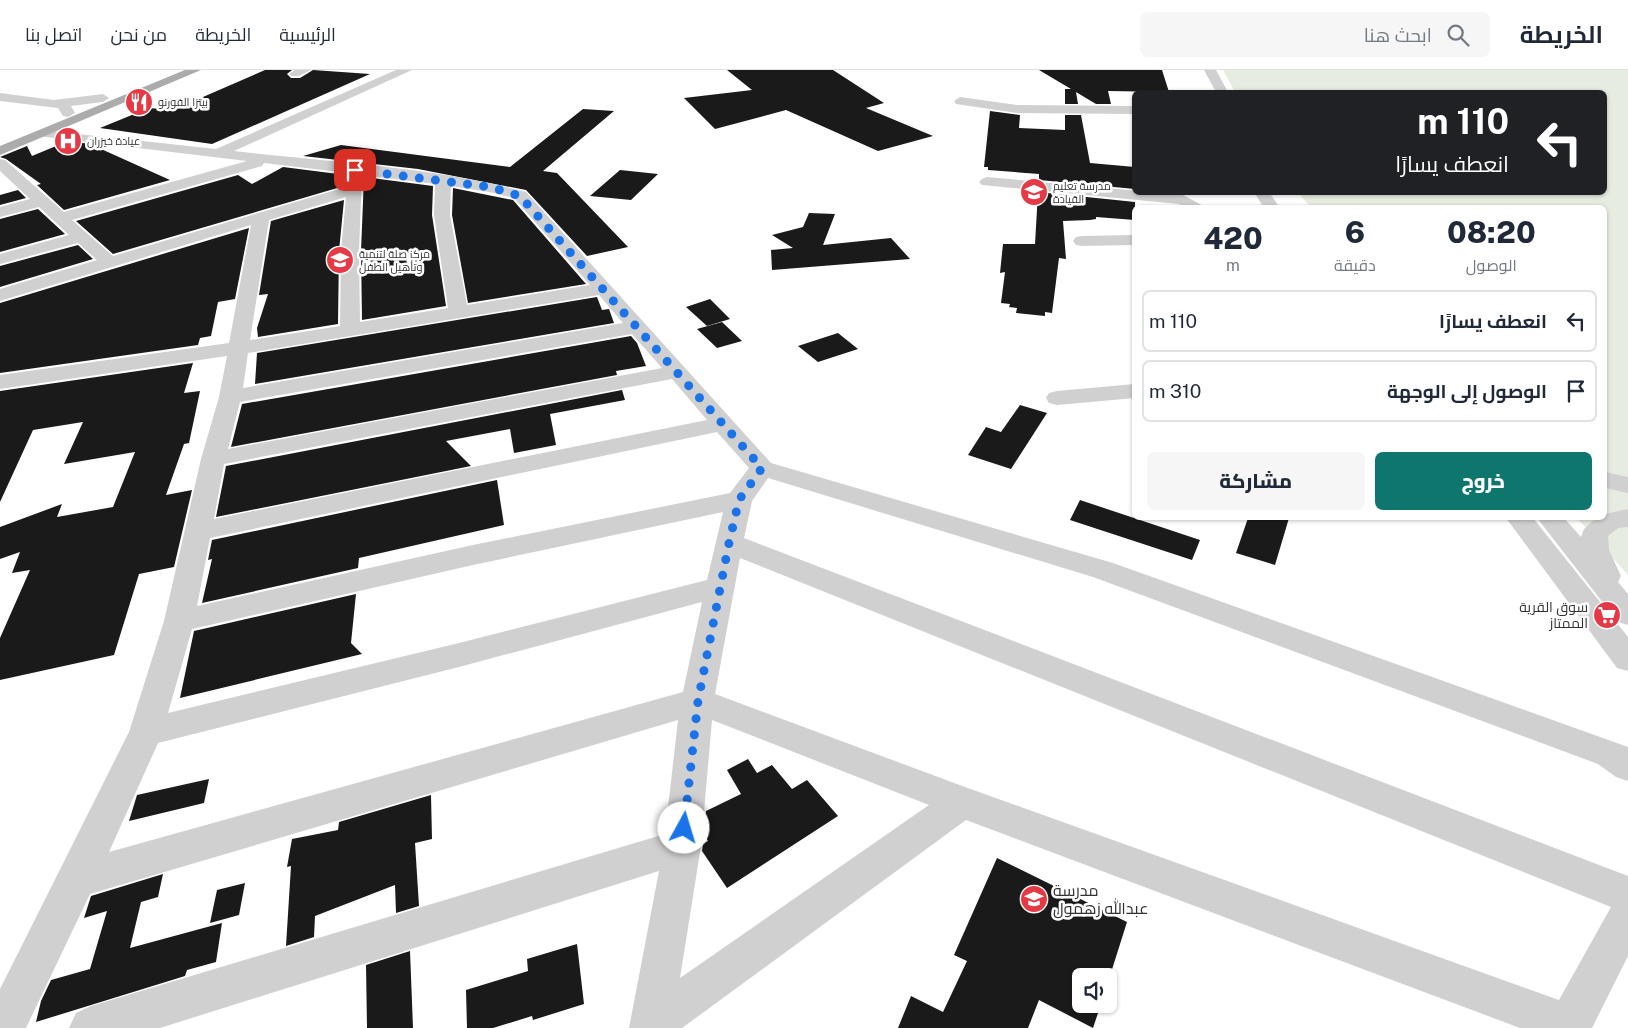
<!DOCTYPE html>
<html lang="ar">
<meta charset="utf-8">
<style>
:root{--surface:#fff;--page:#f6f6f7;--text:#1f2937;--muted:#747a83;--line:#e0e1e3;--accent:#0f766e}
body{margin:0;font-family:"Public Sans",Cairo,sans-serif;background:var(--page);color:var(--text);direction:rtl;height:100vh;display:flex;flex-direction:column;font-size:19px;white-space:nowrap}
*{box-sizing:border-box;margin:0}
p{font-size:16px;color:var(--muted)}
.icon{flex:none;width:28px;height:28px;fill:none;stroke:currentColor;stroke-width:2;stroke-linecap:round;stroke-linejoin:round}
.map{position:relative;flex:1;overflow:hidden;direction:ltr}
.side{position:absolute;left:1132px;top:135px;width:475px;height:315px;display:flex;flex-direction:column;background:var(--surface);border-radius:8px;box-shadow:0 1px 4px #0004;direction:rtl}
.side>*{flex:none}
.guide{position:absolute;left:1132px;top:20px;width:475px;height:105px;border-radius:8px;box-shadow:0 1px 4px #0004;direction:rtl;background:#202124;color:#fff;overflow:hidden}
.fabs{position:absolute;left:1072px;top:898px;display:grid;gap:10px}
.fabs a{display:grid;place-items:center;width:45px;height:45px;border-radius:8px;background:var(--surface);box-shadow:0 1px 4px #0004;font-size:25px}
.pin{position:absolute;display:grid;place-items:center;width:42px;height:42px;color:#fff;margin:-21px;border-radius:10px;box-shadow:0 2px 8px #0006}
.me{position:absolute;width:55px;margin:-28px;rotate:6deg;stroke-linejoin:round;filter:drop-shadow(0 0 4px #0008)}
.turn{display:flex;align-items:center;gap:18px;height:105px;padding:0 15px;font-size:22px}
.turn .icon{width:65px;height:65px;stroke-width:2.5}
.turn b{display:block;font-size:35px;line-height:42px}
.eta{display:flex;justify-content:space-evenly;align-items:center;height:85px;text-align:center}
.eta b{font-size:30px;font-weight:800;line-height:35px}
.cta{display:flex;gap:10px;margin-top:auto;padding:10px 15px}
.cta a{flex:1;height:58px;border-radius:8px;background:var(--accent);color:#fff;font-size:20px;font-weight:800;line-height:58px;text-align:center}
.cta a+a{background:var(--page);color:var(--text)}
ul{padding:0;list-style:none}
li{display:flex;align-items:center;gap:15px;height:62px;margin:0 10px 8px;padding:0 5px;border:2px solid var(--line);border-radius:8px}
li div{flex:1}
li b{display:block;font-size:19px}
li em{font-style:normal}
header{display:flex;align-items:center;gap:30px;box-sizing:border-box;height:70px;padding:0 25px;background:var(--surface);border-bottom:1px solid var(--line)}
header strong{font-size:24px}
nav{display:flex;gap:28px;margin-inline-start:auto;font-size:18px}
.search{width:350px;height:45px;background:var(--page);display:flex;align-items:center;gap:12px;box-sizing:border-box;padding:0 18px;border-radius:8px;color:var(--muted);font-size:19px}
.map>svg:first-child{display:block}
.green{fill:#e6ecdf}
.building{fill:#1a1a1a}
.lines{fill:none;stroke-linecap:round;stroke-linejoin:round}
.minor{fill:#d0d0d0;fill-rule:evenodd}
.tertiary{fill:#d0d0d0;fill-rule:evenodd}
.primary{fill:#ababab;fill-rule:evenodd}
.route{stroke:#1a73e8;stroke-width:9;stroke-dasharray:0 16.2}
.labels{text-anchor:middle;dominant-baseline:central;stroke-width:5;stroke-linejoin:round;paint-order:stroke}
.far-poi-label{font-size:11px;fill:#333;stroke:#fff;text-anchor:start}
.poi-label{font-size:14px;fill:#333;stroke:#fff;text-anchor:end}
.near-poi-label{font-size:16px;fill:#333;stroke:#fff;text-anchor:start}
</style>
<header>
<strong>الخريطة</strong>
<div class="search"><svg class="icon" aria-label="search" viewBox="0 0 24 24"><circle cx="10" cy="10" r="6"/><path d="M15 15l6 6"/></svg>ابحث هنا</div>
<nav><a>الرئيسية</a><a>الخريطة</a><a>من نحن</a><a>اتصل بنا</a></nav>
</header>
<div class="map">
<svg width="1628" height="958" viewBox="0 0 1628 958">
<rect width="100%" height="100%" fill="#fff"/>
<path class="green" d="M 1223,0 L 1628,0 L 1628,505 L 1577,448 L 1605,448 L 1605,138 L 1311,137 L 1298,123 L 1605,122 L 1605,22 L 1235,22 Z"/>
<g class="building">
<path d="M 265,0 L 292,0 L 287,4 L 291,8 L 300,8 L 313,0 L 370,4 L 212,74 L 100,58 L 149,38 L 173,40 Z"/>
<path d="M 727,0 L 833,0 L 884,33 L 866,38 L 933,66 L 878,81 L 786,40 L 715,59 L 684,28 L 752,20 Z"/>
<path d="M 1039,0 L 1162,0 L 1169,22 L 1108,21 L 1111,34 L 1096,34 L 1076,22 L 1078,34 L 1065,34 L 1065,19 L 1071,19 Z"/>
<path d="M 583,39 L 614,41 L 543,101 L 557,103 L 628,177 L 587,186 L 526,120 L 418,99 L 303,86 L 341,75 L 510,97 Z"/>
<path d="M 990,41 L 1020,45 L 1019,58 L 1065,60 L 1065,45 L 1081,45 L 1090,93 L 1135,97 L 1135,119 L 1039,110 L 1039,104 L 988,100 L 988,97 L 984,97 Z"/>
<path d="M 68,71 L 90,74 L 170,110 L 64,140 L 37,115 L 41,114 L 6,89 L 0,87 L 27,76 L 32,86 Z"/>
<path d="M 283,97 L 346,105 L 344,116 L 113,184 L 76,151 L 238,105 L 252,114 Z"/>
<path d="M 620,100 L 658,104 L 631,130 L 590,126 Z"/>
<path d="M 364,107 L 433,116 L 432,145 L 446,236 L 362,250 L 361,181 Z"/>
<path d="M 453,118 L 513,130 L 586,214 L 468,233 L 452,145 Z"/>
<path d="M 18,120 L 26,128 L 0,135 L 0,125 Z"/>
<path d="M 1038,122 L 1135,132 L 1135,150 L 1096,147 L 1096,149 L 1090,150 L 1063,151 L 1066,189 L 1059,188 L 1052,243 L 1045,242 L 1045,246 L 1016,243 L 1017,238 L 1009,237 L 1010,234 L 1001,233 L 1005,202 L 1000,203 L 1003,174 L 1035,174 Z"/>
<path d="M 344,130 L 339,181 L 338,254 L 258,267 L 257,258 L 268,224 L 259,225 L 271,151 Z"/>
<path d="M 38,139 L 65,164 L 0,182 L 0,149 Z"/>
<path d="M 809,143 L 835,144 L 823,175 L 891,168 L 910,189 L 772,200 L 771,180 L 793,178 L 772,165 L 803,157 Z"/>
<path d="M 249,158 L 235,229 L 218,232 L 211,266 L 200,268 L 198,275 L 0,303 L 0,233 Z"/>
<path d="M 78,175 L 93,189 L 0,217 L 0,196 Z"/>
<path d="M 597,227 L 602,240 L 609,239 L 614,253 L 255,314 L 257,283 Z"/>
<path d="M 710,229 L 730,249 L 707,256 L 686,237 Z"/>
<path d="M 722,252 L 742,271 L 717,278 L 697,259 Z"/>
<path d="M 838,263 L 858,279 L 818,292 L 798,276 Z"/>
<path d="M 631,266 L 637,273 L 646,296 L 616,301 L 617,305 L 231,377 L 242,334 Z"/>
<path d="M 193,293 L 184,323 L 200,321 L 189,373 L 184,374 L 166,425 L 192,420 L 174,497 L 139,504 L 114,585 L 0,610 L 0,568 L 30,500 L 12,503 L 20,482 L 0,489 L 0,457 L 62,434 L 57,447 L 113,437 L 135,382 L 64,394 L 83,352 L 33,360 L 0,432 L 0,321 Z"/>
<path d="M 622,320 L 625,330 L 550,344 L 556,375 L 514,383 L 510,359 L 446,371 L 471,396 L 216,447 L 226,396 Z"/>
<path d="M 1020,335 L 1047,343 L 1011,399 L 968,385 L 986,357 L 1001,362 Z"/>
<path d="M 497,410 L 504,455 L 359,488 L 358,498 L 202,533 L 212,489 L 208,490 L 212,470 Z"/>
<path d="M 1080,430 L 1200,470 L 1192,490 L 1070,450 Z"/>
<path d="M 1248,448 L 1289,448 L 1275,495 L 1236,483 Z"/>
<path d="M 356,524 L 351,573 L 362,584 L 180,628 L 194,561 Z"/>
<path d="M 748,689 L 757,703 L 772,695 L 792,719 L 807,710 L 838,746 L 727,818 L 702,781 L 703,774 L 708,771 L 704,764 L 706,741 L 741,724 L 727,700 Z"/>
<path d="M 209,709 L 204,733 L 129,751 L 137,725 Z"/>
<path d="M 431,725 L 432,769 L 415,773 L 419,836 L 396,843 L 395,815 L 315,846 L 314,867 L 286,876 L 291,796 L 287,797 L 292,769 L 338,760 L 339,752 Z"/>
<path d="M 997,788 L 1127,852 L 1109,909 L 1109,906 L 1081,906 L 1081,934 L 1101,934 L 1093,958 L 1039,930 L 1028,958 L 898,958 L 911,926 L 943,942 L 967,891 L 954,885 Z"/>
<path d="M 163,804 L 158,827 L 141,832 L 130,878 L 222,853 L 216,892 L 187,900 L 185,906 L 36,952 L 41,931 L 51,910 L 90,899 L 107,841 L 84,848 L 91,826 Z"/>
<path d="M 245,813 L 239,845 L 210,853 L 217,820 Z"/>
<path d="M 577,874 L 584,934 L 533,950 L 532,946 L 493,958 L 467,958 L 466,920 L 528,901 L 527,889 Z"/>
<path d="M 410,881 L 413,958 L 367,958 L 366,895 Z"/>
</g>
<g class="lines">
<g class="minor">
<path d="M 295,0 L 311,0 L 299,6 L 291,6 L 289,4 Z"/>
<path d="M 396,0 L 412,0 L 234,81 C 329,92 434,97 526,122 L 771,393 L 1113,493 L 1628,677 L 1628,711 L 1616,707 L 1598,694 L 1093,507 L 768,408 L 752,431 L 744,468 L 1628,806 L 1628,886 L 1592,958 L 1520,958 L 966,750 L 682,958 L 629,958 L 659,801 L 160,958 L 69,958 L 76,943 L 91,936 L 665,764 L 678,650 L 90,824 L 26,958 L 0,958 L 0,919 L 129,662 L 164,551 L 201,389 L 219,327 L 227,286 L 0,319 L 0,305 L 229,273 L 251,155 L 0,231 L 0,219 L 97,190 L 78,173 L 0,194 L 0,184 L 69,165 L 39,137 L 0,147 L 0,137 L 30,129 L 0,101 L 0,89 L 5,90 L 64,142 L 247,91 L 46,67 L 41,66 L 39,63 L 41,60 L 216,79 ZM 264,93 L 348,103 L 346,117 L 113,186 L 72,150 L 262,96 ZM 362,105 L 435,114 L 434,145 L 448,238 L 360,252 L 359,181 ZM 451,116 L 489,122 L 514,128 L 590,215 L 467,235 L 450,145 ZM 346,127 L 341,181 L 340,256 L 250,270 L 269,150 ZM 599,225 L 623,253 L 243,318 L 248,283 ZM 632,264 L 662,298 L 228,379 L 240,332 ZM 672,309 L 707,350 L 214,449 L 224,394 ZM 717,362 L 749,398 L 730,423 L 473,475 L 197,536 L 210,468 ZM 723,442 L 707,510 L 459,573 L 168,643 L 192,559 L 473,495 ZM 740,488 L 1611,837 L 1559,930 L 965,717 L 715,624 ZM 702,532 L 683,622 L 109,782 L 158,673 L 459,597 ZM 712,650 L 929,735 L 680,908 L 701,776 Z"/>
<path d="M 0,23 L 54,30 L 103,24 L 109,28 L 103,32 L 71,36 L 75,43 L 68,47 L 63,46 L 58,38 L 0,31 Z"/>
<path d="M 960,27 L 1017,35 L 1135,36 L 1135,44 L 1017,43 L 956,34 L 954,31 Z"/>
<path d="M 987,107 L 1183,125 L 1207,138 L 1186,138 L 1179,134 L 982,115 L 979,112 L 982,109 Z"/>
<path d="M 1135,165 L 1135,175 L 1082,176 L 1076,175 L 1073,171 L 1076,167 L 1082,166 Z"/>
<path d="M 1135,314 L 1135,328 L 1057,335 L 1049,333 L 1046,328 L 1049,323 L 1057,321 Z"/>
</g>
<g class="tertiary">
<path d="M 1204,0 L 1216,0 L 1228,22 L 1216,22 Z"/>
<path d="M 1254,122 L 1269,122 L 1280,138 L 1264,138 Z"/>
<path d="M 1605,402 L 1628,407 L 1628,423 L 1605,418 Z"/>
<path d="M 1628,439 L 1628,457 L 1618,458 L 1608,466 L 1609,480 L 1621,506 L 1618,512 L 1628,524 L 1628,555 L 1618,552 L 1537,448 L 1564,448 L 1581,467 L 1584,459 L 1596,448 L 1605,448 L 1605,444 Z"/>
<path d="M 1506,448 L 1533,448 L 1628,567 L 1628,601 L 1617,598 Z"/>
</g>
<path class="primary" d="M 185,0 L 201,0 L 0,85 L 0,76 Z"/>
</g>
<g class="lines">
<path class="route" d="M 355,100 L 490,117 L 520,126 L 762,398 L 739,430 L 729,473 L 698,631 L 684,758"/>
</g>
<defs>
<g id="restaurant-disc" transform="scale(1.4375)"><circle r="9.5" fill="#e63946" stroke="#fff"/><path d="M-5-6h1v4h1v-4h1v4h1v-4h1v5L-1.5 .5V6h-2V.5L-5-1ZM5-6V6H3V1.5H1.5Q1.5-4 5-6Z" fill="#fff"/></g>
<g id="hospital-disc" transform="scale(1.4375)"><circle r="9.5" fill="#e63946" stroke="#fff"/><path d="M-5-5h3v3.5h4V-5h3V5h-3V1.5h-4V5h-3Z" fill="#fff"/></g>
<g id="school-disc" transform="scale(1.4375)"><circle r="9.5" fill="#e63946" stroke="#fff"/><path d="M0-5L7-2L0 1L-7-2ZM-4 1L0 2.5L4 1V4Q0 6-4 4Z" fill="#fff"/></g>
<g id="supermarket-disc" transform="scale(1.4375)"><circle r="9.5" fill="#e63946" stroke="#fff"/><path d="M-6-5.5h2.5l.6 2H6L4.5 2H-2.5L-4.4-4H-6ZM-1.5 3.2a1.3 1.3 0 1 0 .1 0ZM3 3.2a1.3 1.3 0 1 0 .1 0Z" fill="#fff"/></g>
</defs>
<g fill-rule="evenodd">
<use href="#restaurant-disc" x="139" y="32"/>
<use href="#hospital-disc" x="68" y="71"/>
<use href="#school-disc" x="1034" y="122"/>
<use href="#school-disc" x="340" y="190"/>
<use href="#supermarket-disc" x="1607" y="545"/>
<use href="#school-disc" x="1034" y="829"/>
</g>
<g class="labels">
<g class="far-poi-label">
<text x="158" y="32">بيتزا الفورنو</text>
<text x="87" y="71">عيادة خيزران</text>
<text x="1053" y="116">مدرسة تعليم<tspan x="1053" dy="13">القيادة</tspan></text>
<text x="359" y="184">مركز صلة لتنمية<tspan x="359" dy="13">وتأهيل الطفل</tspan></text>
</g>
<g class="poi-label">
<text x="1588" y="537">سوق القرية<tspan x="1588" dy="16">الممتاز</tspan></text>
</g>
<g class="near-poi-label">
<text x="1053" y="820">مدرسة<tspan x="1053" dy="18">عبدالله زهمول</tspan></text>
</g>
</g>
</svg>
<div class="fabs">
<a><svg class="icon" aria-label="sound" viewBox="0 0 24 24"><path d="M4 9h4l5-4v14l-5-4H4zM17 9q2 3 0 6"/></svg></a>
</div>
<div class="pin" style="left:355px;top:100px;background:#d93025"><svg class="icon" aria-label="arrive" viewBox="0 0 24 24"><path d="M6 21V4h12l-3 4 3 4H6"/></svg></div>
<svg class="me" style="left:684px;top:758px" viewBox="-20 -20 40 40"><circle r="19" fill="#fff"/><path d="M0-13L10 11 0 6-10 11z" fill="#1a73e8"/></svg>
<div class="guide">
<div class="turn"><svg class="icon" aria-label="left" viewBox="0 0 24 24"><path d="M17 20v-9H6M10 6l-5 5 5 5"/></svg><div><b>110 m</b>انعطف يسارًا</div></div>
</div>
<section class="side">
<div class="eta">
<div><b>08:20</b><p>الوصول</p></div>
<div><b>6</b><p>دقيقة</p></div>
<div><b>420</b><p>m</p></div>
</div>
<ul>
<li><svg class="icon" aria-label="left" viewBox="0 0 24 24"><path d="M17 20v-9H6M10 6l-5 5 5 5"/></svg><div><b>انعطف يسارًا</b></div><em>110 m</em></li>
<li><svg class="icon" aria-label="arrive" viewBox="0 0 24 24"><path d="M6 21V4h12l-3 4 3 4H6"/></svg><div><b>الوصول إلى الوجهة</b></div><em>310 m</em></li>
</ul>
<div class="cta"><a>خروج</a><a>مشاركة</a></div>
</section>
</div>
